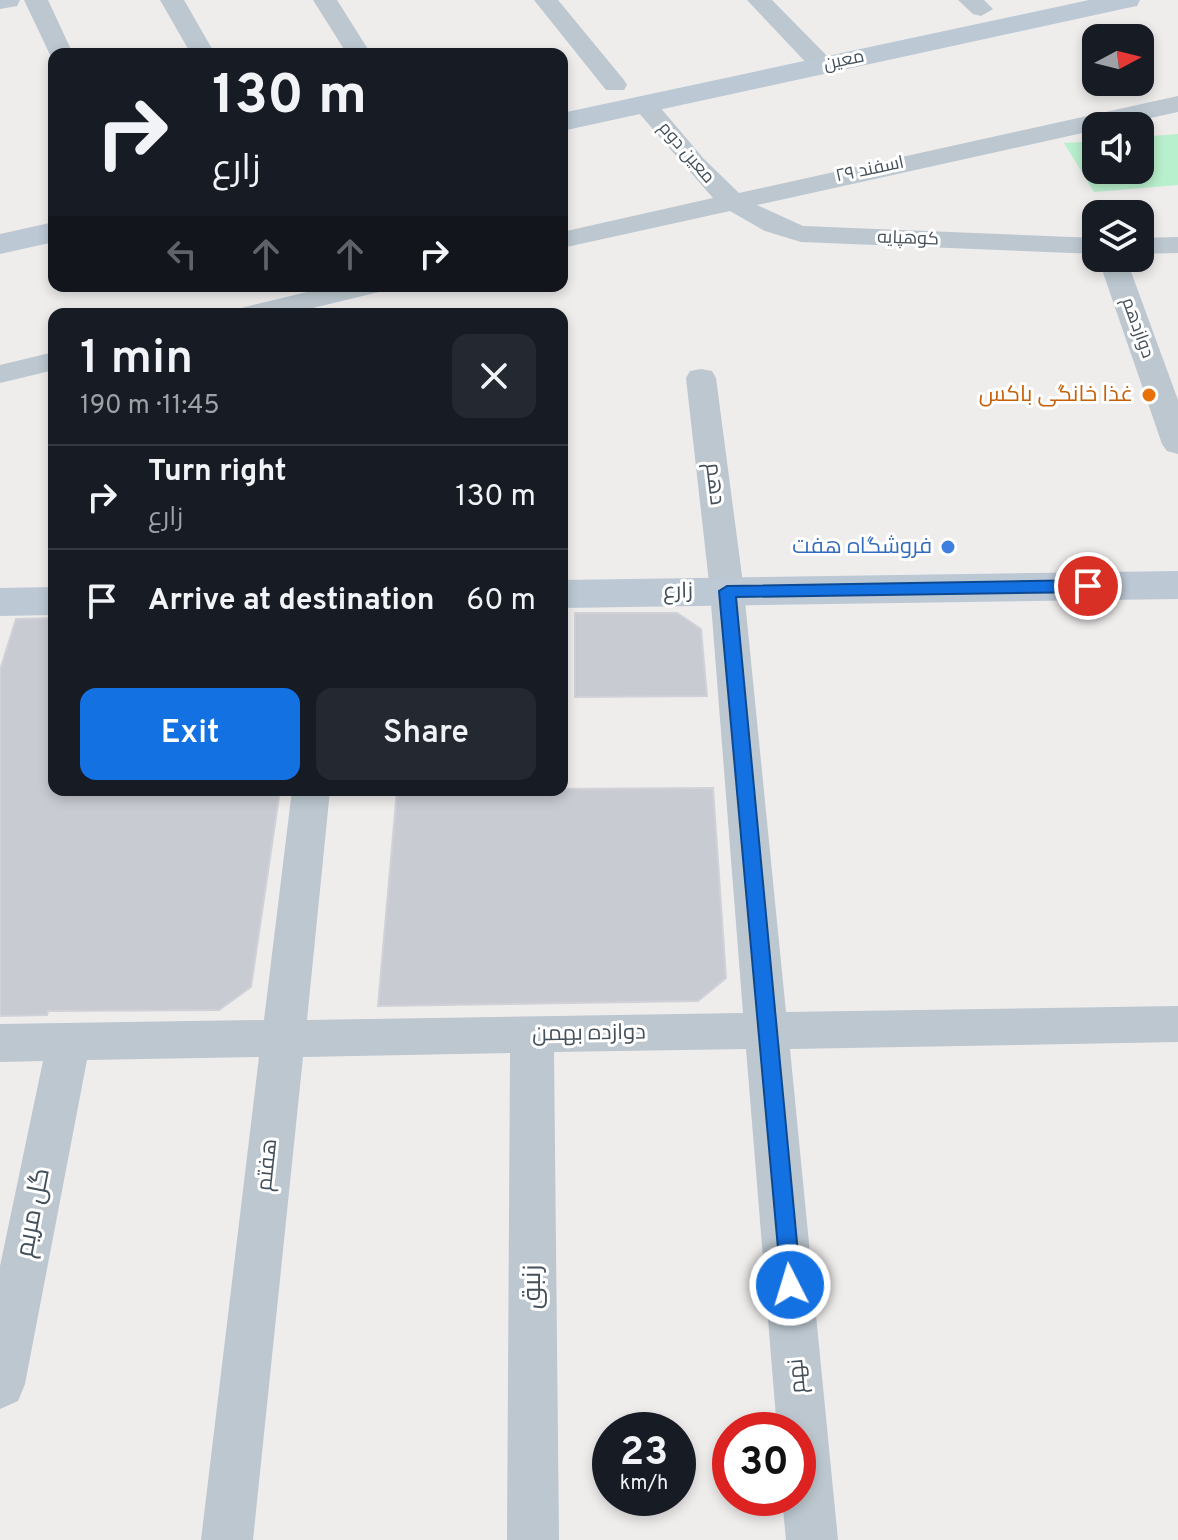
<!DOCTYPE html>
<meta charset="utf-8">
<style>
:root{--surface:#171b24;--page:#242831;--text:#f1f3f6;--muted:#9ea1a6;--line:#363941;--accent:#1471e1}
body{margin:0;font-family:Overpass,Cairo,sans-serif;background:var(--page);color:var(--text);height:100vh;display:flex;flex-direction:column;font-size:30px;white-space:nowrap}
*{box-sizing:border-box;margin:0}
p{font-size:26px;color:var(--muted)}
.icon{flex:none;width:44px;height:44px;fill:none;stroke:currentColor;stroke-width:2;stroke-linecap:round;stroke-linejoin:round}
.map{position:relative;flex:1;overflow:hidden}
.panel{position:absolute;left:48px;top:308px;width:520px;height:488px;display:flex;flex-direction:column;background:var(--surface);border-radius:16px;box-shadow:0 4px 12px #0003}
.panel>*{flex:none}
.top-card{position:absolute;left:48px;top:48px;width:520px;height:244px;border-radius:16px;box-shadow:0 4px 12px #0003;background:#171b24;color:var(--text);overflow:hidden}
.needle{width:52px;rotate:83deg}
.buttons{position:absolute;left:1082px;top:24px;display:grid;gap:16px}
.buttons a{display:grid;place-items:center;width:72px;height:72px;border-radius:16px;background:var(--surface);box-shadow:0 4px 12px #0003;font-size:40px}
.speed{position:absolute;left:592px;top:1412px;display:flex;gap:16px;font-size:40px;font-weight:700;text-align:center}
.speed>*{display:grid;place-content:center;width:104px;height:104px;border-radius:50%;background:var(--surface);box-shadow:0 4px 12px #0003;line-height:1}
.speed small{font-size:20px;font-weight:400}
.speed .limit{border:12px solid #d22;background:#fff;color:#111}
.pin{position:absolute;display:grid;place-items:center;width:68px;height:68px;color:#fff;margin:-34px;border:4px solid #fff;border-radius:50%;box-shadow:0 2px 8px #0007}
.me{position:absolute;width:88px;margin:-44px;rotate:355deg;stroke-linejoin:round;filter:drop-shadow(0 0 6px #0008)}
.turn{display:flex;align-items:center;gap:28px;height:168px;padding:0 32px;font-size:36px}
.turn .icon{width:104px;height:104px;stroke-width:2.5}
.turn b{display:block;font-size:56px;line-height:68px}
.lanes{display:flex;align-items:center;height:76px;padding:0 32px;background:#0003;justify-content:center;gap:40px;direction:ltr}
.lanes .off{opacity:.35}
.round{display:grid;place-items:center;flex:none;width:84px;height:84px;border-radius:16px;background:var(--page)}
.headline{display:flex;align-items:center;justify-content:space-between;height:136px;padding:0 32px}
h1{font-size:48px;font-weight:600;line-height:60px}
.button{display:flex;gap:16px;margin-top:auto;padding:16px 32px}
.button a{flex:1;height:92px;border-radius:16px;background:var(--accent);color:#fff;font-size:32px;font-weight:600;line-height:92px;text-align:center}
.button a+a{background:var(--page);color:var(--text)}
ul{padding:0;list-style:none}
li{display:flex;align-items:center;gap:24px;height:104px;padding:0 32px;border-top:2px solid var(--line)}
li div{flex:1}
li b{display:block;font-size:30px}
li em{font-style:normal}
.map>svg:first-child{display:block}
.green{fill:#b8efcc}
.building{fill:#c8cbd1;stroke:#d0d2d8;stroke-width:2}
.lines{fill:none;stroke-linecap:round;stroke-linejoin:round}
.street{fill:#bcc7cf;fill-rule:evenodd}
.secondary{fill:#bcc8d4;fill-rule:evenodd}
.route{fill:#1471e1;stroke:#0d4992;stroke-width:2}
.food-dot{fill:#e8710a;stroke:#fff;stroke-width:3}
.shop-dot{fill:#3f7fe0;stroke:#fff;stroke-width:3}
.labels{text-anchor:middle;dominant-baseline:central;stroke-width:6;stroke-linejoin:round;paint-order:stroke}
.far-street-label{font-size:18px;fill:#44505a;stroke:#fff}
.food-label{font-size:22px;fill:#c56008;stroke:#fff;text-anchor:end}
.street-label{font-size:22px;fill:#44505a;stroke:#fff}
.shop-label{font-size:22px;fill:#366cbe;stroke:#fff;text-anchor:end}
.near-street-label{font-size:26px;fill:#44505a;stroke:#fff}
</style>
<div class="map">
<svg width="1178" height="1540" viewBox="0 0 1178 1540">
<rect width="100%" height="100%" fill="#efecec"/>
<path class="green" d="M 1178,134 L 1178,185 L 1094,192 L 1064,143 L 1096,141 L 1096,170 L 1140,170 L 1140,137 Z"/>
<g class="building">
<path d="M 575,613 L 677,613 L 701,629 L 707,696 L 575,697 Z"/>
<path d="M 54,618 L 54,790 L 280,790 L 251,987 L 219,1010 L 48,1011 L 47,1015 L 0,1016 L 0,670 L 16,619 Z"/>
<path d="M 713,788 L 726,978 L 698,1001 L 378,1006 L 397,790 Z"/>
</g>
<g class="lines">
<g class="street">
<path d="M 24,0 L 48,0 L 73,54 L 54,54 L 52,59 Z"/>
<path d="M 160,0 L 184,0 L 215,54 L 191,54 Z"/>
<path d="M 313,0 L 337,0 L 371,54 L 347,54 Z"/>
<path d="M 534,0 L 558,0 L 624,80 L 627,85 L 624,90 L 606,90 Z"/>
<path d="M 747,0 L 772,0 L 832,61 L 835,66 L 832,71 L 814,71 Z"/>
<path d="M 958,0 L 984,0 L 993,9 L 981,16 L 973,14 Z"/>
<path d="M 644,96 L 653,99 L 704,159 L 739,193 L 1178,96 L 1178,112 L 1113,126 L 1096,126 L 1096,130 L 757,205 L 803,226 L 1096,238 L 1096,254 L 801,242 L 765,231 L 730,211 L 562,248 L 562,232 L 713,198 L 631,104 Z"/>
<path d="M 1178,237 L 1178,253 L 1140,254 L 1140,238 Z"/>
<path d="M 1098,258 L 1126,258 L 1178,400 L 1178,454 L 1167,451 L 1162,444 Z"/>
<path d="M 332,286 L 383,286 L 379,292 L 288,314 L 236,314 L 241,308 Z"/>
<path d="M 54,352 L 54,370 L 0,383 L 0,365 Z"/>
<path d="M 701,369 L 712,371 L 716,378 L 744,591 L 786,1012 L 1178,1006 L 1178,1042 L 790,1049 L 838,1540 L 786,1540 L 782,1498 L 798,1498 L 798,1430 L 777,1430 L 746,1049 L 554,1052 L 559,1540 L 507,1540 L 510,1053 L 303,1057 L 253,1540 L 201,1540 L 259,1057 L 87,1060 L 25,1384 L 18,1401 L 0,1409 L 0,1266 L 43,1061 L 0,1062 L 0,1024 L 264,1020 L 292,790 L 330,790 L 307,1020 L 743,1013 L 710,591 L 686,378 L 690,371 Z"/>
</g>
<g class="secondary">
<path d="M 0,0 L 20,0 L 17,6 L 0,9 Z"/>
<path d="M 1089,0 L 1140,0 L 1137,6 L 1127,8 L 562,131 L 562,113 Z"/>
<path d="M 54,222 L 54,242 L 0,254 L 0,234 Z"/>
<path d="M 1178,571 L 1178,599 L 562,608 L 562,580 Z"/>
<path d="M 54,587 L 54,615 L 0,616 L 0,588 Z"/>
</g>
</g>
<path class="route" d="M 1088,580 L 1096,586 L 1088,592 L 736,597 L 801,1285 L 798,1293 L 790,1296 L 782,1293 L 719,591 L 727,586 Z"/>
<circle class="food-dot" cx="1149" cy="395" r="8"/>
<circle class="shop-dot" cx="948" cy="547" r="8"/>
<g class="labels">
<g class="far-street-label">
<text transform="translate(844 61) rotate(-12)">معین</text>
<text transform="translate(686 153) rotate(49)">معین دوم</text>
<text transform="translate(870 170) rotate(-12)">۲۹ اسفند</text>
<text transform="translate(908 239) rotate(2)">کوهپایه</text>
<text transform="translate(1137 328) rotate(70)">دوازدهم</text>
</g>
<g class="food-label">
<text x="1133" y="395">غذا خانگی باکس</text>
</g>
<g class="street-label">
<text transform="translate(714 484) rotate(83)">دهم</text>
<text transform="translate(678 592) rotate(-1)">زارع</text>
<text transform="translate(589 1034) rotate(-1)">دوازده بهمن</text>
<text transform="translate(268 1165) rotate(-84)">هفتم</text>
<text transform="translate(798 1376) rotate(-95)">نهم</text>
</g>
<g class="shop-label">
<text x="932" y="547">فروشگاه هفت</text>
</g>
<g class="near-street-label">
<text transform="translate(34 1213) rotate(-79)">گل مریم</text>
<text transform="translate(533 1287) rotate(-90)">زنبق</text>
</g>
</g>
</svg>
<div class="buttons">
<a><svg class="needle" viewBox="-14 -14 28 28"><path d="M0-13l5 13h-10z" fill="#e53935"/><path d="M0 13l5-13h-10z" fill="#9ea1a6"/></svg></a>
<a><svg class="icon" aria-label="sound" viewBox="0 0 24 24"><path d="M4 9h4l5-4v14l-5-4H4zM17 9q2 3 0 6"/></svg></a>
<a><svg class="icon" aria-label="layers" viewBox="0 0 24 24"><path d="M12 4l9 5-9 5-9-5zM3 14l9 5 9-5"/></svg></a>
</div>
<div class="speed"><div>23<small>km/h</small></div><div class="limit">30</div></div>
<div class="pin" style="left:1088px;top:586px;background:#d93025"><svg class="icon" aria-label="arrive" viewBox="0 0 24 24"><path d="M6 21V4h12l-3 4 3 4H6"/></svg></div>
<svg class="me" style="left:790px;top:1285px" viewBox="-20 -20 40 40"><circle r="17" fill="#1471e1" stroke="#fff" stroke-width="3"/><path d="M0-11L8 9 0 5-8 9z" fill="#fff"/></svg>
<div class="top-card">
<div class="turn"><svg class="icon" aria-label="right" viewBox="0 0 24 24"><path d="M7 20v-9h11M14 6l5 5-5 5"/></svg><div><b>130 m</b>زارع</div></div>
<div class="lanes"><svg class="icon off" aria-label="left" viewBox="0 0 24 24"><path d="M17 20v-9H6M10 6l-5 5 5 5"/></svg><svg class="icon off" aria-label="ahead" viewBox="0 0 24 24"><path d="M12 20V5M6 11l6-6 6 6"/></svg><svg class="icon off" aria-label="ahead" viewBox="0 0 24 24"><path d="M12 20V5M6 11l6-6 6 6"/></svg><svg class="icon" aria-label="right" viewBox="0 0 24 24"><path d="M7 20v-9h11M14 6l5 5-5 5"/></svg></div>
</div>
<section class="panel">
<div class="headline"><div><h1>1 min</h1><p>190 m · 11:45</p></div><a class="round"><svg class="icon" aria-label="close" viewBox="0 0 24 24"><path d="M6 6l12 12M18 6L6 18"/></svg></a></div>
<ul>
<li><svg class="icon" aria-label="right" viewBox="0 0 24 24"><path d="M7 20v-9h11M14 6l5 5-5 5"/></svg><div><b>Turn right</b><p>زارع</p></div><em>130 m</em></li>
<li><svg class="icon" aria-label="arrive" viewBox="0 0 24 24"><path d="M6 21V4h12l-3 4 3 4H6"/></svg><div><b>Arrive at destination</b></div><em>60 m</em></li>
</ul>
<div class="button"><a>Exit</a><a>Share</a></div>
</section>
</div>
